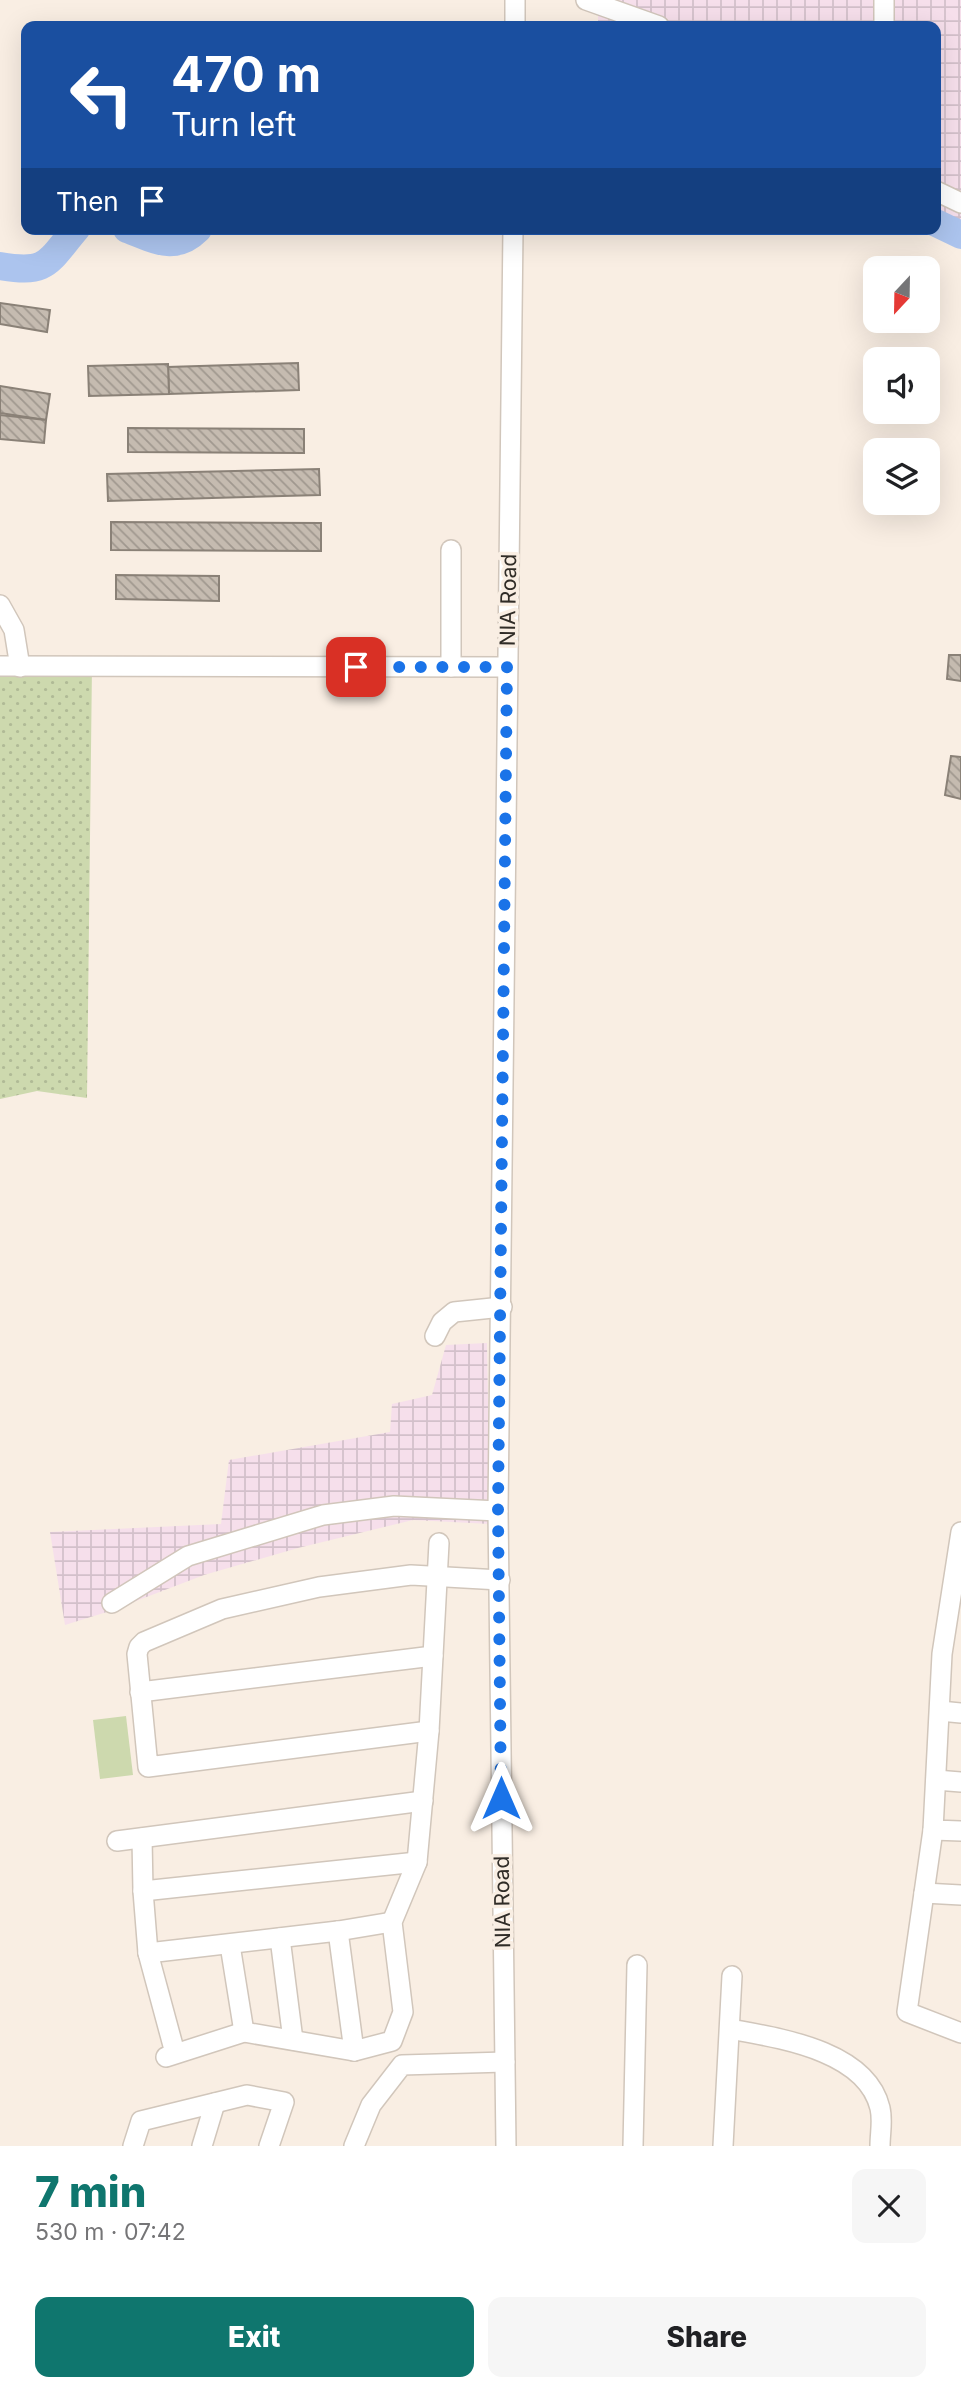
<!DOCTYPE html>
<meta charset="utf-8">
<style>
:root{--surface:#fff;--page:#f6f6f6;--text:#202124;--muted:#757577;--accent:#0f766e}
body{margin:0;font-family:Inter,sans-serif;background:var(--page);color:var(--text);height:100vh;display:flex;flex-direction:column;font-size:26px;white-space:nowrap}
*{box-sizing:border-box;margin:0}
p{font-size:23px;color:var(--muted)}
.icon{flex:none;width:38px;height:38px;fill:none;stroke:currentColor;stroke-width:2;stroke-linecap:round;stroke-linejoin:round}
.map{position:relative;height:2146px;overflow:hidden}
.drawer{display:flex;flex-direction:column;background:var(--surface);flex:1}
.drawer>*{flex:none}
.hud{position:absolute;left:21px;top:21px;width:920px;height:214px;border-radius:14px;box-shadow:0 7px 28px #0002;background:#1a4fa0;color:#fff;overflow:hidden}
.needle{width:46px;rotate:202deg}
.tools{position:absolute;left:863px;top:256px;display:grid;gap:14px}
.tools a{display:grid;place-items:center;width:77px;height:77px;border-radius:14px;background:var(--surface);box-shadow:0 7px 28px #0002;font-size:35px}
.pin{position:absolute;display:grid;place-items:center;width:60px;height:60px;color:#fff;margin:-30px;border-radius:14px;box-shadow:0 4px 10px #0006}
.me{position:absolute;width:77px;margin:-38px;rotate:0deg;stroke-linejoin:round;filter:drop-shadow(0 0 5px #0008)}
.turn{display:flex;align-items:center;gap:24px;height:147px;padding:0 35px;font-size:32px}
.turn .icon{width:91px;height:91px;stroke-width:2.5}
.turn b{display:block;font-size:49px;line-height:60px}
.then{display:flex;align-items:center;height:66px;padding:0 35px;background:#0003;gap:14px;font-size:26px}
.round{display:grid;place-items:center;flex:none;width:74px;height:74px;border-radius:14px;background:var(--page)}
.head{display:flex;align-items:center;justify-content:space-between;height:119px;padding:0 35px}
h1{font-size:42px;font-weight:800;line-height:52px;color:var(--accent)}
.action{display:flex;gap:14px;margin-top:auto;padding:14px 35px}
.action a{flex:1;height:80px;border-radius:14px;background:var(--accent);color:#fff;font-size:28px;font-weight:800;line-height:80px;text-align:center}
.action a+a{background:var(--page);color:var(--text)}
.map>svg:first-child{display:block}
.industrial{fill:url(#industrial-grid)}
.grass{fill:url(#grass-dots)}
.green{fill:#cdd9ae}
.lines{fill:none;stroke-linecap:round;stroke-linejoin:round}
.river{stroke:#acc4ee;stroke-width:28}
.building{fill:url(#building-back-hatch);stroke:#8a8177;stroke-width:2}
.minor-casing{stroke:#d1c6bb;stroke-width:22}
.minor{stroke:#fff;stroke-width:19}
.route{stroke:#1a73e8;stroke-width:12;stroke-dasharray:0 21.6}
.labels{text-anchor:middle;dominant-baseline:central;stroke-width:7;stroke-linejoin:round;paint-order:stroke}
.street-label{font-size:21px;fill:#302c27;stroke:#f9eee3}
</style>
<div class="map">
<svg width="961" height="2146" viewBox="0 0 961 2146">
<defs>
<pattern id="industrial-grid" width="8" height="8" patternUnits="userSpaceOnUse" patternTransform="scale(1.75)"><rect width="8" height="8" fill="#f6dfeb"/><path d="M0 4h8M4 0v8" fill="none" stroke="#d3c0ca"/></pattern>
<pattern id="grass-dots" width="8" height="8" patternUnits="userSpaceOnUse" patternTransform="scale(1.75)"><rect width="8" height="8" fill="#cdd9ae"/><path d="M2 2h.1M6 6h.1" fill="none" stroke="#b0ba96" stroke-width="1.8" stroke-linecap="round"/></pattern>
<pattern id="building-back-hatch" width="6" height="6" patternUnits="userSpaceOnUse" patternTransform="scale(1.75)"><rect width="6" height="6" fill="#c5bbb0"/><path d="M-1 5l2 2M0 0l6 6M5-1l2 2" fill="none" stroke="#a0988f"/></pattern>
</defs>
<rect width="100%" height="100%" fill="#f9eee3"/>
<g class="industrial">
<path d="M 598,0 L 961,0 L 961,222 L 936,210 L 936,26 L 598,26 Z"/>
<path d="M 487,1343 L 490,1524 L 413,1520 L 298,1548 L 204,1575 L 110,1611 L 65,1625 L 50,1532 L 221,1524 L 229,1460 L 390,1432 L 392,1404 L 432,1395 L 446,1345 Z"/>
</g>
<path class="grass" d="M 0,663 L 92,665 L 87,1098 L 37,1091 L 0,1099 Z"/>
<path class="green" d="M 126,1716 L 133,1775 L 100,1779 L 93,1720 Z"/>
<g class="lines">
<g class="river">
<path d="M 936,223 L 961,235"/>
<path d="M 127,229 C 155,239 174,253 198,229"/>
<path d="M 0,266 C 48,274 47,263 76,229"/>
</g>
</g>
<g class="building">
<path d="M 0,303 L 50,310 L 47,332 L 0,324 Z"/>
<path d="M 298,363 L 299,390 L 169,394 L 168,367 Z"/>
<path d="M 168,364 L 169,394 L 89,396 L 88,366 Z"/>
<path d="M 0,386 L 50,394 L 46,420 L 0,413 Z"/>
<path d="M 0,415 L 46,420 L 44,443 L 0,439 Z"/>
<path d="M 128,428 L 304,429 L 304,453 L 128,452 Z"/>
<path d="M 319,469 L 320,495 L 108,501 L 107,474 Z"/>
<path d="M 111,522 L 321,523 L 321,551 L 111,550 Z"/>
<path d="M 116,575 L 219,576 L 219,601 L 116,599 Z"/>
<path d="M 949,655 L 961,655 L 961,681 L 947,679 Z"/>
<path d="M 951,756 L 961,757 L 961,799 L 945,795 Z"/>
</g>
<g class="lines">
<g class="minor-casing">
<g id="minor">
<path d="M 515,0 L 515,26"/>
<path d="M 586,0 L 659,26"/>
<path d="M 884,0 L 884,26"/>
<path d="M 936,191 L 961,203"/>
<path d="M 451,550 L 451,667"/>
<path d="M 0,605 L 14,630 L 20,667"/>
<path d="M 0,666 L 507,667"/>
<path d="M 435,1336 L 442,1322 L 454,1312 L 502,1307"/>
<path d="M 961,1532 L 942,1654 L 933,1830 L 961,1831"/>
<path d="M 112,1603 L 188,1556 L 323,1515 L 394,1506 L 498,1511"/>
<path d="M 140,1692 L 433,1656"/>
<path d="M 940,1711 L 961,1713"/>
<path d="M 429,1731 L 148,1767 L 137,1654 L 139,1647 L 144,1642 L 222,1609 L 319,1587 L 411,1575 L 500,1580"/>
<path d="M 936,1780 L 961,1782"/>
<path d="M 933,1830 L 907,2012 L 961,2033"/>
<path d="M 142,1838 L 143,1891 L 148,1953 L 175,2053"/>
<path d="M 117,1841 L 423,1801"/>
<path d="M 143,1891 L 417,1862"/>
<path d="M 924,1893 L 961,1895"/>
<path d="M 338,1931 L 354,2051"/>
<path d="M 280,1938 L 293,2040"/>
<path d="M 230,1945 L 244,2032"/>
<path d="M 148,1953 L 338,1931 L 392,1922"/>
<path d="M 730,2029 C 778,2038 866,2050 880,2108 C 883,2121 880,2133 880,2146"/>
<path d="M 166,2057 L 244,2032 L 354,2051 L 392,2041 L 403,2012 L 392,1922 L 417,1862 L 429,1731 L 439,1543"/>
<path d="M 133,2146 L 141,2121 L 247,2095 L 284,2102 L 269,2146"/>
<path d="M 202,2146 L 215,2103"/>
<path d="M 354,2146 L 371,2105 L 402,2065 L 505,2062"/>
<path d="M 506,2146 L 498,1511 L 513,229"/>
<path d="M 633,2146 L 637,1965"/>
<path d="M 723,2146 L 732,1976"/>
</g>
</g>
<use href="#minor" class="minor"/>
</g>
<g class="lines">
<path class="route" d="M 356,667 L 507,667 L 498,1511 L 501,1798"/>
</g>
<g class="labels">
<g class="street-label">
<text transform="translate(508 600) rotate(-89)">NIA Road</text>
<text transform="translate(502 1902) rotate(-91)">NIA Road</text>
</g>
</g>
</svg>
<div class="tools">
<a><svg class="needle" viewBox="-14 -14 28 28"><path d="M0-13l5 13h-10z" fill="#e53935"/><path d="M0 13l5-13h-10z" fill="#757577"/></svg></a>
<a><svg class="icon" aria-label="sound" viewBox="0 0 24 24"><path d="M4 9h4l5-4v14l-5-4H4zM17 9q2 3 0 6"/></svg></a>
<a><svg class="icon" aria-label="layers" viewBox="0 0 24 24"><path d="M12 4l9 5-9 5-9-5zM3 14l9 5 9-5"/></svg></a>
</div>
<div class="pin" style="left:356px;top:667px;background:#d93025"><svg class="icon" aria-label="arrive" viewBox="0 0 24 24"><path d="M6 21V4h12l-3 4 3 4H6"/></svg></div>
<svg class="me" style="left:501px;top:1798px" viewBox="-20 -20 40 40"><path d="M0-17L14 15 0 8-14 15z" fill="#1a73e8" stroke="#fff" stroke-width="4"/></svg>
<div class="hud">
<div class="turn"><svg class="icon" aria-label="left" viewBox="0 0 24 24"><path d="M17 20v-9H6M10 6l-5 5 5 5"/></svg><div><b>470 m</b>Turn left</div></div>
<div class="then">Then<svg class="icon" aria-label="arrive" viewBox="0 0 24 24"><path d="M6 21V4h12l-3 4 3 4H6"/></svg></div>
</div>
</div>
<section class="drawer">
<div class="head"><div><h1>7 min</h1><p>530 m · 07:42</p></div><a class="round"><svg class="icon" aria-label="close" viewBox="0 0 24 24"><path d="M6 6l12 12M18 6L6 18"/></svg></a></div>
<div class="action"><a>Exit</a><a>Share</a></div>
</section>
